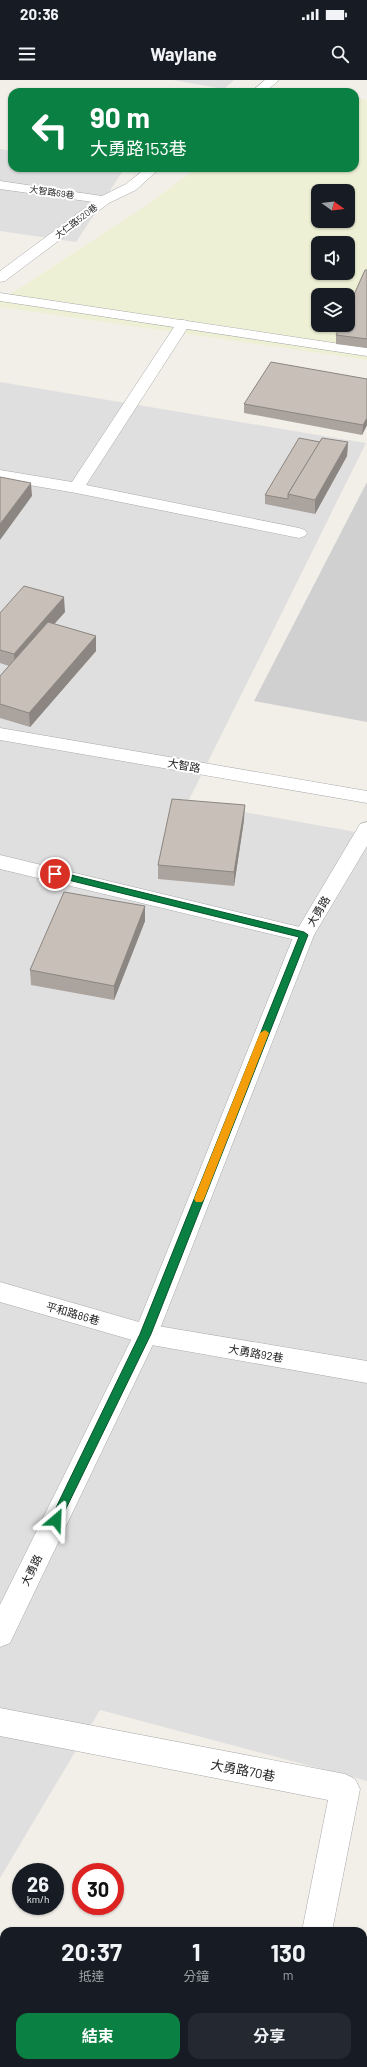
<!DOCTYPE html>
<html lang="zh-TW">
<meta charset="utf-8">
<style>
:root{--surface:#171b24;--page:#242831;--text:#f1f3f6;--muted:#9ea1a6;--accent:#0b8043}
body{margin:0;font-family:Barlow,"Noto Sans TC",sans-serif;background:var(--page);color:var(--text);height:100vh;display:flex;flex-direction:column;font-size:15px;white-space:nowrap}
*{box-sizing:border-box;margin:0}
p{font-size:13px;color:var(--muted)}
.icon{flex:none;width:22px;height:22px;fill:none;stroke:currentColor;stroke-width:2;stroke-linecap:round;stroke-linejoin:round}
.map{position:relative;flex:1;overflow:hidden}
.panel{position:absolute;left:0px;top:1847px;width:367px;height:140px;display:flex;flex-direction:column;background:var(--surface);border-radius:12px 12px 0 0;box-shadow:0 1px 3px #0004}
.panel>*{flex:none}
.guide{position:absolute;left:8px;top:8px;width:351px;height:84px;border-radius:12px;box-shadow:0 1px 3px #0004;background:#0b8043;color:#fff;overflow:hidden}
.needle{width:26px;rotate:105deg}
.fabs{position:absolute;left:311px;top:104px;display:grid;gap:8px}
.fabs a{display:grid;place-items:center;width:44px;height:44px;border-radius:8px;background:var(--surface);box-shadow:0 1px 3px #0004;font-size:20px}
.speed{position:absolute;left:12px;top:1783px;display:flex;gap:8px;font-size:20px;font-weight:700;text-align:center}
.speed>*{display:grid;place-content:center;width:52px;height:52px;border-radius:50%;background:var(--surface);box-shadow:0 1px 3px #0004;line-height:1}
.speed small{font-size:10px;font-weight:400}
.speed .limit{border:6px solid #d22;background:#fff;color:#111}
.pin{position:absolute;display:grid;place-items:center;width:34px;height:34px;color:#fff;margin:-17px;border:2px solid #fff;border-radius:50%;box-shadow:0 1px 4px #0007}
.me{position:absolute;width:44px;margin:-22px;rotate:26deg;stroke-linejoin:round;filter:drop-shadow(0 0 3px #0008)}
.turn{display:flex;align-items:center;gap:14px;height:84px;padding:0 16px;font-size:18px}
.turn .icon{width:52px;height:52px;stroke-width:2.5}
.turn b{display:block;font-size:28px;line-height:34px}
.eta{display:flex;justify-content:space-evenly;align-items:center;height:68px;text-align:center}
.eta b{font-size:24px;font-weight:700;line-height:28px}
.action{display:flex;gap:8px;margin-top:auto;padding:8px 16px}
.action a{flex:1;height:46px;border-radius:12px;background:var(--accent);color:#fff;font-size:16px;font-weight:700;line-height:46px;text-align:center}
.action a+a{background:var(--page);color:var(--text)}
.status{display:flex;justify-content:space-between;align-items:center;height:28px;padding:0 20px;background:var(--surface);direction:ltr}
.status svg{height:11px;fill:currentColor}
header{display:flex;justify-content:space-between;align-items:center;height:52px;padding:0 16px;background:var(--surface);font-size:18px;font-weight:700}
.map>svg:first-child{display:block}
.residential{fill:#e0dfdf}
.religious{fill:#d0d0d0}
.farmland{fill:#eef0d5;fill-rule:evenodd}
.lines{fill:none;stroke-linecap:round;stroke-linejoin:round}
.service-casing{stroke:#a9a9a9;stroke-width:1}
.minor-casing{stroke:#a9a9a9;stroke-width:1}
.tertiary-casing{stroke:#a9a9a9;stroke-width:1}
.service{fill:#fff;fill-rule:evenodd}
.minor{fill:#fff;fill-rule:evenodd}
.tertiary{fill:#fff;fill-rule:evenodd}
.wall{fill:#aba49e}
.shaded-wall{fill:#8b8681}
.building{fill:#c7bfb8;stroke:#8b8681}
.route{fill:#0b8043;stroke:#07532c}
.slow{fill:#f59e0b}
.labels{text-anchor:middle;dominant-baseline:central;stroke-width:4;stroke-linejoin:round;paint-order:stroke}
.far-street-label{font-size:9px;fill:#222;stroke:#fff}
.street-label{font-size:11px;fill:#222;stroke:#fff}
.near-street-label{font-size:13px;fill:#222;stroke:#fff}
</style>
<div class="status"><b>20:36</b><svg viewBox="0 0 49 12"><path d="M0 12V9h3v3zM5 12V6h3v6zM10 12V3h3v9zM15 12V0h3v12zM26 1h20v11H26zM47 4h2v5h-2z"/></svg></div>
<header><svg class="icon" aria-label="menu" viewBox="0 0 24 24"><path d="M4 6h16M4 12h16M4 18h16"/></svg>Waylane<svg class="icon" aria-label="search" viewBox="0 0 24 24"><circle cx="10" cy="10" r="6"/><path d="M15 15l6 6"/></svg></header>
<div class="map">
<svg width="367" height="1987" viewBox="0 0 367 1987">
<rect width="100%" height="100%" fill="#f2efe9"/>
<g class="residential">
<path d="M 173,0 L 234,0 L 224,9 Z"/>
<path d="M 0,69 L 12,71 L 12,88 L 124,89 L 76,162 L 0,151 Z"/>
<path d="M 0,302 L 366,363 L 188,722 L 367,754 L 367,1701 L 100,1630 L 0,1798 Z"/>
</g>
<path class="religious" d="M 367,402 L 367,642 L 254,621 Z"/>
<path class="farmland" d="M 355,18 L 367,20 L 367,280 L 0,227 L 0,221 L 147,125 L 197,88 L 355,88 ZM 318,111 L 348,111 L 348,141 L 318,141 ZM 318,163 L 348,163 L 348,193 L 318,193 ZM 318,215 L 348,215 L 348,245 L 318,245 Z"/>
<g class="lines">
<g class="service-casing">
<g id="service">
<path d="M 265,0 L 279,0 L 265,12 L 251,12 Z"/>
<path d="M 146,88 L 160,88 L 136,110 L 109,123 L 5,201 L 0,202 L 0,191 L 93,122 L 0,109 L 0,101 L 102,116 L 126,104 Z"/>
<path d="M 183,240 L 188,241 L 190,244 L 86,405 L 299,448 L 305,450 L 307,453 L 305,456 L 299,458 L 76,413 L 0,400 L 0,390 L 72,402 L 176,244 L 178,241 Z"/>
<path d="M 0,775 L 304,848 L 311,850 L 314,855 L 311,860 L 304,862 L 0,789 Z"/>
<path d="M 0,1202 L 146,1244 L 367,1281 L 367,1303 L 146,1264 L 0,1222 Z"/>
</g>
</g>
<g class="minor-casing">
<g id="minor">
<path d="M 0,213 L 367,268 L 367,276 L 0,221 Z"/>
<path d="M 367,742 L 367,766 L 314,855 L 158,1254 L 10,1563 L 0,1567 L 0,1525 L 134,1254 L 294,855 L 360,744 Z"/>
<path d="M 0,1628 L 345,1694 L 355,1699 L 360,1709 L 332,1851 L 302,1851 L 328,1720 L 0,1656 Z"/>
<path d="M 275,1983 L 307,1983 L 306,1987 L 274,1987 Z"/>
</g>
</g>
<g class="tertiary-casing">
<path id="tertiary" d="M 0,648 L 367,711 L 367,723 L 0,660 Z"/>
</g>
<use href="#service" class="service"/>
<use href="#minor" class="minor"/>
<use href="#tertiary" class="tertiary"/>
</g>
<g class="wall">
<path d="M 367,190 L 367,268 L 336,264 L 336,255 Z"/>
<path d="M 367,299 L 367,345 L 362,355 L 244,333 L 244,324 Z"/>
<path d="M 320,362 L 348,362 L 347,376 L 315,434 L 265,424 L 265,415 Z"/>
<path d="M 65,532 L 54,544 L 96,556 L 96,571 L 30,647 L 0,638 L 0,596 L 9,586 L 0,583 L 0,533 Z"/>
<path d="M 244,740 L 234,806 L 158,799 L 158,785 Z"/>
<path d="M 145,826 L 145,841 L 114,920 L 31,905 L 30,890 Z"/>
</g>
<g class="shaded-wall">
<path d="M 367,338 L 367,345 L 362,355 L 363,345 Z"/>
<path d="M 348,362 L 347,376 L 315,434 L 315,420 Z"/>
<path d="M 31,403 L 32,416 L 0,460 L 0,444 Z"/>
<path d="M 64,517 L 65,532 L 15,588 L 14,574 Z"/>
<path d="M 96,556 L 96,571 L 30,647 L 29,633 Z"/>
<path d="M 245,725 L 244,740 L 234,806 L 234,792 Z"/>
<path d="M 145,826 L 145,841 L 114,920 L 114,906 Z"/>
</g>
<g class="building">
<path d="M 365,190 L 367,190 L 367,259 L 336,255 L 341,245 L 348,245 L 348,228 Z"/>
<path d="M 271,282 L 367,299 L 367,338 L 363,345 L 244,324 Z"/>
<path d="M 299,358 L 320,362 L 288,414 L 288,419 L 265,415 Z"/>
<path d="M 322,358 L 348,362 L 315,420 L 288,414 Z"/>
<path d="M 0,397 L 31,403 L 0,444 Z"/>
<path d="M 24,506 L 64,517 L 14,574 L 0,570 L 0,533 Z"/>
<path d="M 48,542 L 96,556 L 29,633 L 0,624 L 0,596 Z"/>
<path d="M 172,719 L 245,725 L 234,792 L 158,785 Z"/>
<path d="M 64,812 L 145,826 L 114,906 L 30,890 Z"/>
</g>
<path class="route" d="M 55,791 L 304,852 L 308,855 L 151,1254 L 59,1443 L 56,1445 L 52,1443 L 50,1440 L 140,1254 L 299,857 L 52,796 L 52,792 Z"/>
<path class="slow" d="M 265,950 L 269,953 L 204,1119 L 202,1122 L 196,1122 L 194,1119 L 260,953 Z"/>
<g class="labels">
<g class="far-street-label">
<text transform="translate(52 112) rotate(8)">大智路69巷</text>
<text transform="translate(76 141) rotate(-37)">大仁路520巷</text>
</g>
<g class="street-label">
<text transform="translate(184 685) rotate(10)">大智路</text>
<text transform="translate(318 831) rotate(-59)">大勇路</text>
<text transform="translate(73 1233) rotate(16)">平和路86巷</text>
<text transform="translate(256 1273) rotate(10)">大勇路92巷</text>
<text transform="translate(31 1490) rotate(-64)">大勇路</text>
</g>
<g class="near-street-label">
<text transform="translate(243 1690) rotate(11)">大勇路70巷</text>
</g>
</g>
</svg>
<div class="fabs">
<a><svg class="needle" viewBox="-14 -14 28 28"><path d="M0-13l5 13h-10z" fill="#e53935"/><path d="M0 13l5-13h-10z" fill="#9ea1a6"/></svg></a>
<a><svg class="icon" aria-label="sound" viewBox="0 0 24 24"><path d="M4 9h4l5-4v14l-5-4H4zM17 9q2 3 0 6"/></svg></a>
<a><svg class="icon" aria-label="layers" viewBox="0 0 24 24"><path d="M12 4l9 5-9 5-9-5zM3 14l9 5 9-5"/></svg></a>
</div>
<div class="speed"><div>26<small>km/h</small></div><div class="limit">30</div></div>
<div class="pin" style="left:55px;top:794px;background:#d93025"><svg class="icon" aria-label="arrive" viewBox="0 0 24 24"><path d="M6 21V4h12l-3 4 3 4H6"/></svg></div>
<svg class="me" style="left:56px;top:1440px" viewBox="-20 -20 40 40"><path d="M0-17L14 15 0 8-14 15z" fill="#0b8043" stroke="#fff" stroke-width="4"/></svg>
<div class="guide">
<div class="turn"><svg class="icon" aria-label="left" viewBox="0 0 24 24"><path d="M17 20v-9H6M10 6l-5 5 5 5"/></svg><div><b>90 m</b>大勇路153巷</div></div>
</div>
<section class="panel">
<div class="eta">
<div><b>20:37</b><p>抵達</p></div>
<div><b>1</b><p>分鐘</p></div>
<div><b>130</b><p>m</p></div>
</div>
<div class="action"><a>結束</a><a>分享</a></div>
</section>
</div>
